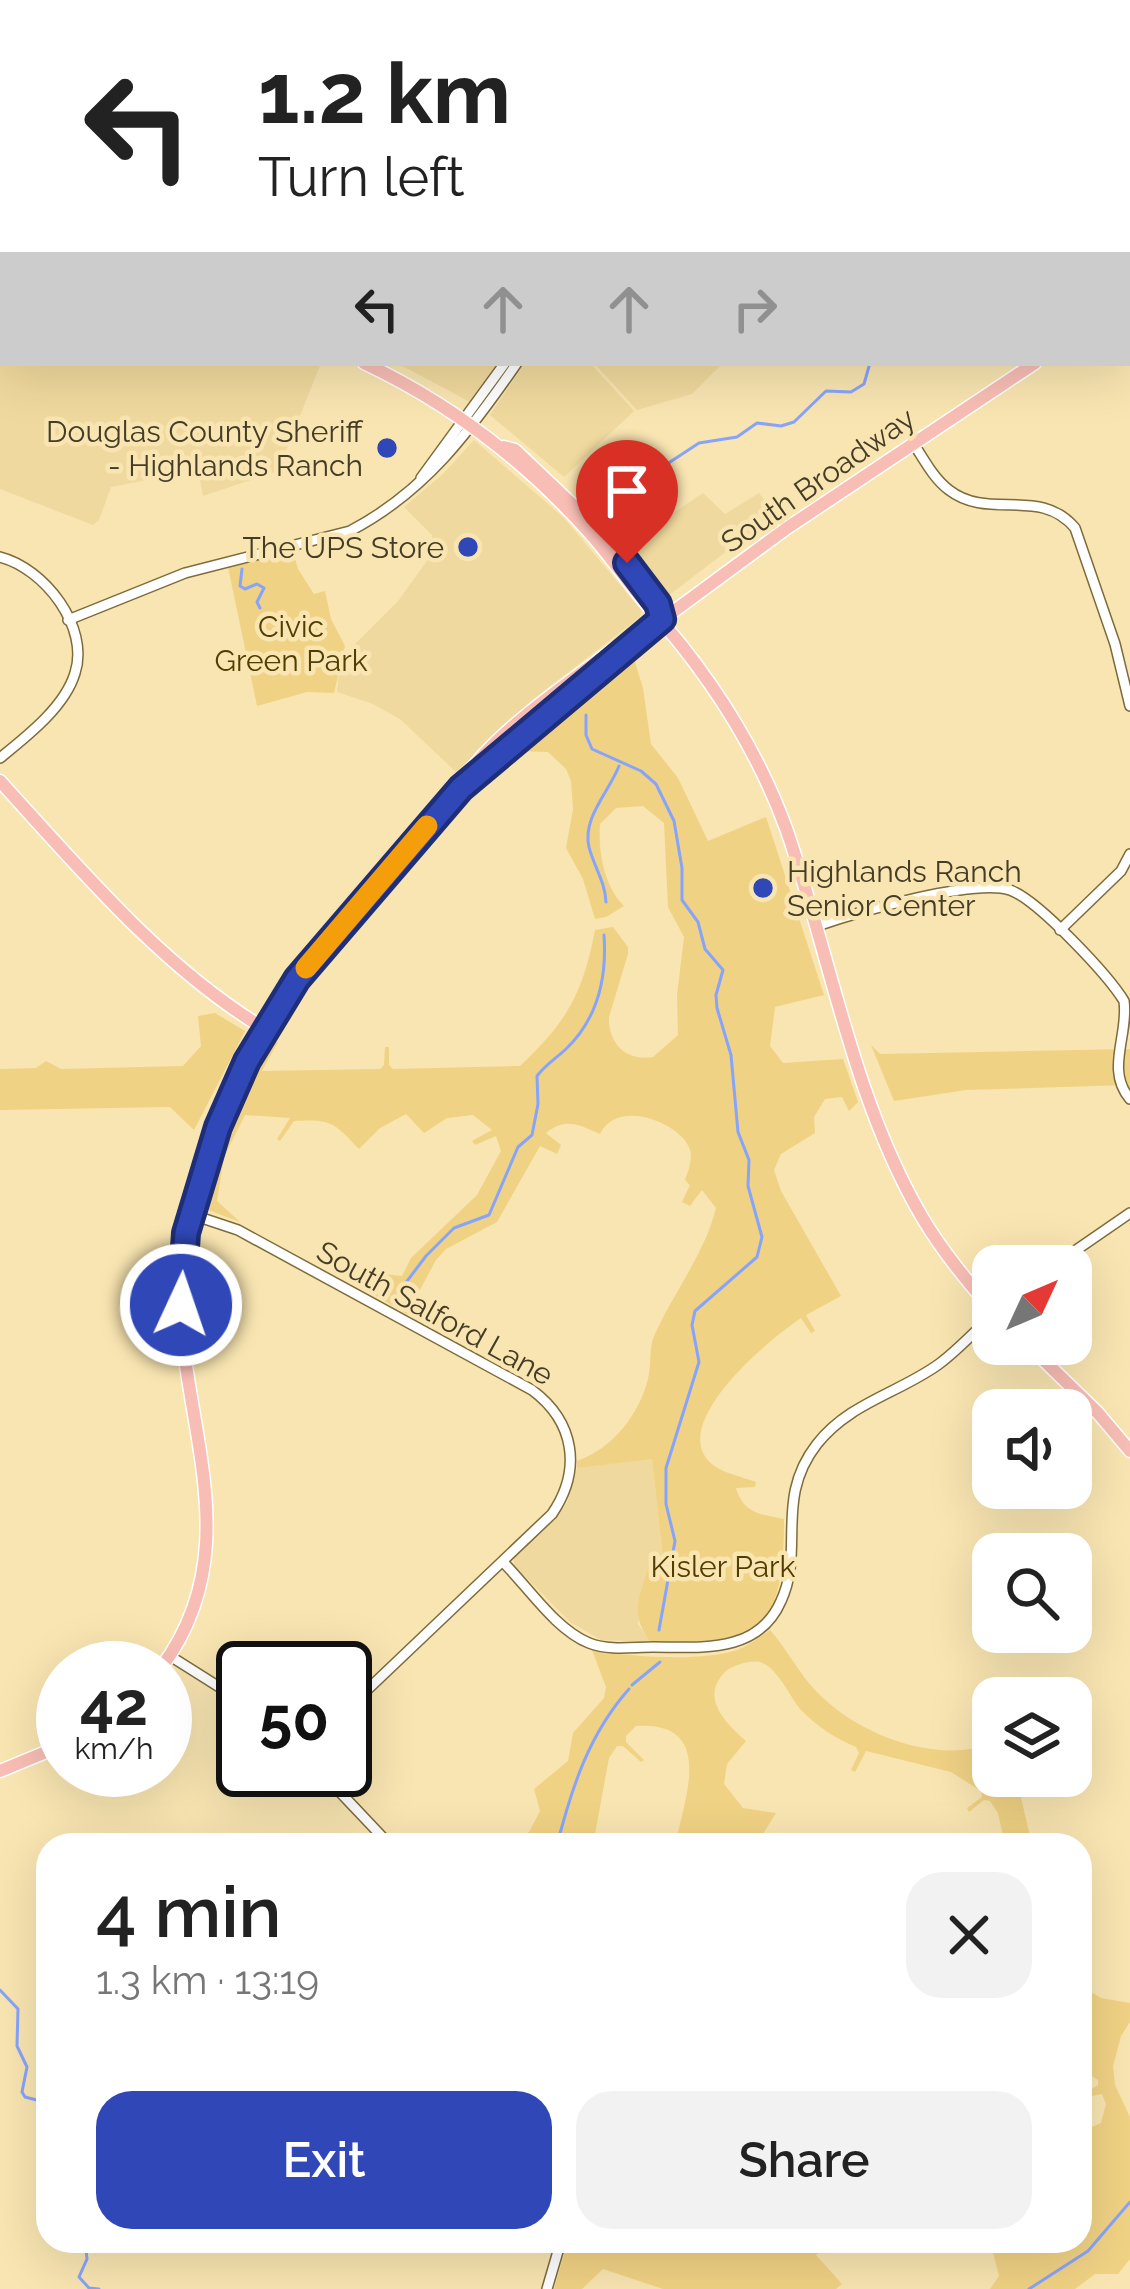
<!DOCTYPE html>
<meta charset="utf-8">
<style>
:root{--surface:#fff;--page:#f2f2f2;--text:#222;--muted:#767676;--accent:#3047b8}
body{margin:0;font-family:Raleway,sans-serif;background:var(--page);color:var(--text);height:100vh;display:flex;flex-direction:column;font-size:45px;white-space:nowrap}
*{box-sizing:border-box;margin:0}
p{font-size:39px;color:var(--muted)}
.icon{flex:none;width:66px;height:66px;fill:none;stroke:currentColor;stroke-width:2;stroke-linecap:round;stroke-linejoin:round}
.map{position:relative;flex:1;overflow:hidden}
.sheet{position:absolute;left:36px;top:1833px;width:1056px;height:420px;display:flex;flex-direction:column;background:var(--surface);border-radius:36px;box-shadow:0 12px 48px #0002}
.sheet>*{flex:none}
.banner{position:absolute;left:0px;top:0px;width:1131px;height:366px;box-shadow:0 12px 48px #0002;background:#fff;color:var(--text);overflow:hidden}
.needle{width:78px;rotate:46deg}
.tools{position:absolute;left:972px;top:1245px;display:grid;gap:24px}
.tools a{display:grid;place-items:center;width:120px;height:120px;border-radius:24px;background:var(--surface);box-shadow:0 12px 48px #0002;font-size:60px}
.speed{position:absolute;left:36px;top:1641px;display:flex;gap:24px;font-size:60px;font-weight:700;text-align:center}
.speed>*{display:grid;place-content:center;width:156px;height:156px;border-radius:50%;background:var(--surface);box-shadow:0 12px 48px #0002;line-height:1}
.speed small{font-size:30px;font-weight:400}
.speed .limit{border:6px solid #111;border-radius:18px;background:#fff;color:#111}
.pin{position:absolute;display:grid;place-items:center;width:102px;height:102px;color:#fff;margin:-123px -51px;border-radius:50% 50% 50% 0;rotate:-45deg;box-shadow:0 0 12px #0007}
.pin .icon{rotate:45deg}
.me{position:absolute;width:132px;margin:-66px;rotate:3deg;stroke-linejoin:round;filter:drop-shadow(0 0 9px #0008)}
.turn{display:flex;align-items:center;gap:42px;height:252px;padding:0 60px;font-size:54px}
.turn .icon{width:156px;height:156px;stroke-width:2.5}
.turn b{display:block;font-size:84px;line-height:102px}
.lanes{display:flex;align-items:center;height:114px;padding:0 60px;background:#0003;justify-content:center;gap:60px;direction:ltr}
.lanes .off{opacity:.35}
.round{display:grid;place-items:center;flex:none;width:126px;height:126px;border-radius:36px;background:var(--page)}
.overview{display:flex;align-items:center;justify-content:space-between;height:204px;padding:0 60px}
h1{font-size:72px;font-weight:600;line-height:90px}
.primary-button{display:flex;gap:24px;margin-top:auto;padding:24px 60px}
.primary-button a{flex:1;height:138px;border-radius:36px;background:var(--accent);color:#fff;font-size:48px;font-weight:600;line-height:138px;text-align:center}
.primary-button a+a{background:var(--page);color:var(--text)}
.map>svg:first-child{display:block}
.built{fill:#f0d99e}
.green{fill:#f0d284}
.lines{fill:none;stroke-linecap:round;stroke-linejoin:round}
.stream{stroke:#87a4fb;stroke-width:3}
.minor-casing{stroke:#7d6b3b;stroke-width:12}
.major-casing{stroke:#fff;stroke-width:15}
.minor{stroke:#fff;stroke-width:9}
.major{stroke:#f8beb5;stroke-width:12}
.route-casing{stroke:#1f2e78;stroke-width:30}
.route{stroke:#3047b8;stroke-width:21}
.slow{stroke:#f59e0b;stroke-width:21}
.poi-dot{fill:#3047b8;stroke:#f9e5b1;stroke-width:4.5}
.labels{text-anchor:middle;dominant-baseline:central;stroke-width:9;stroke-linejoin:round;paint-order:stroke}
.poi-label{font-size:30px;fill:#443c27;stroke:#f9e5b1;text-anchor:end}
.street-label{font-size:30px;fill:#443c27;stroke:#f9e5b1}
.park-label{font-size:30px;fill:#513d00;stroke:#f9e5b1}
</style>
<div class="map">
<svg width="1130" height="2289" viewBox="0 0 1130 2289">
<rect width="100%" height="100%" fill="#f9e5b1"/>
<g class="built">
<path d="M 0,240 L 3,363 L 321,363 L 278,471 L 203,496 L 198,470 L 111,487 L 99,520 L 93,525 L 0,489 Z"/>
<path d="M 397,363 L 505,363 L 470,402 Z"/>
<path d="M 525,363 L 590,363 L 634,411 L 564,477 L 490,415 Z"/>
<path d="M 594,363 L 723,363 L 692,394 L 637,410 Z"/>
<path d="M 474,440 L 564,518 L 641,610 L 640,617 L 532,700 L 456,772 L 400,719 L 373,704 L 337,692 L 340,661 L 345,654 L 398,601 L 434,551 L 432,535 L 404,507 L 444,473 Z"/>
<path d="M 703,493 L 725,514 L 759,493 L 775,514 L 664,599 L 626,545 Z"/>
<path d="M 652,1458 L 663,1559 L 650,1561 L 643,1590 L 638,1624 L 650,1642 L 601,1640 L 570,1622 L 514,1565 L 514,1558 L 567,1503 L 577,1468 Z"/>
</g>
<g class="green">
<path d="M 293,552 L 298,569 L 314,594 L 325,591 L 331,619 L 345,646 L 334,693 L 307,692 L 257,706 L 228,567 Z"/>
<path d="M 634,659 L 643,688 L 651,744 L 678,778 L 708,841 L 766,817 L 824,995 L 775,1007 L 770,1046 L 783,1063 L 843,1059 L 858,1102 L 849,1111 L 842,1097 L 825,1099 L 814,1117 L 815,1133 L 781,1154 L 774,1170 L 781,1191 L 841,1296 L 806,1315 L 815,1331 L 811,1333 L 801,1318 C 771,1338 676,1416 706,1458 C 716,1472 740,1476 756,1482 L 755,1487 L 736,1488 C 744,1514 760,1514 784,1519 C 784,1635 759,1643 650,1642 C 627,1608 642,1596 650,1560 L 663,1558 L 652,1459 L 577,1468 L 577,1461 C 612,1449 639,1415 648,1379 C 652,1364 648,1348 655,1334 C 674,1292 705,1253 716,1208 L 702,1190 L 690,1206 L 682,1202 L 690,1185 L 685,1180 C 688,1171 693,1160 690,1150 C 684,1125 618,1096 600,1134 C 579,1125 566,1117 546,1133 L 561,1145 L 557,1154 L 540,1146 L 497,1222 L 446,1249 L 436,1260 L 407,1314 L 376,1296 L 382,1274 L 402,1276 L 411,1258 L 477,1195 L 501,1151 L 496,1136 L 475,1145 L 472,1141 L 492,1130 L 473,1115 L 447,1118 L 424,1133 L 406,1114 L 380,1128 L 359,1149 C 333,1121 330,1119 294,1121 L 280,1141 L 277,1139 L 290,1118 L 245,1115 L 224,1157 L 217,1201 L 240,1222 L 208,1210 L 205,1204 C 223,1147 241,1094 271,1043 L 278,1042 L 262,1071 L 380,1069 L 384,1065 L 385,1047 L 389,1047 L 389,1065 L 393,1069 L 520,1066 C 567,1022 583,993 595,930 L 613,927 L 628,947 L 628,954 L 609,1017 C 608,1043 626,1062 653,1057 L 678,1035 L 677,995 L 684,937 L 668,907 L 664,823 L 643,806 L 616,808 L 600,824 C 598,852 604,886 624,906 L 606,917 L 595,919 L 583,879 L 566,848 L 573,809 L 571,781 L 566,769 L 548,752 L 516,751 L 606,676 Z"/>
<path d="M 215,1013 L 245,1031 L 194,1130 L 170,1107 L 0,1110 L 0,1069 L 36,1068 L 46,1061 L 61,1069 L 183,1066 L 201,1046 L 198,1016 Z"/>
<path d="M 871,1045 L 880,1054 L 1130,1049 L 1130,1089 L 1127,1085 L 966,1090 L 894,1101 Z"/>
<path d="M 770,1630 C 787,1649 798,1672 816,1691 C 857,1734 931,1763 990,1745 L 993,1776 L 1016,1776 L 1032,1845 L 1005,1845 L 998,1813 L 990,1801 L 984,1800 L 969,1812 L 967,1808 L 982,1797 L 981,1791 L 951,1772 L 866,1751 L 855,1772 L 851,1770 L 859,1753 L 856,1747 C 836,1739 818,1727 802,1711 C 790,1698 778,1667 760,1662 C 750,1660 733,1665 725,1672 C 699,1698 727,1724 746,1741 L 727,1764 L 724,1784 L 743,1808 L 776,1813 L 756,1845 L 675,1845 C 685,1797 716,1721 636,1726 L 626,1736 L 626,1742 L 644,1760 L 641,1762 L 623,1746 L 617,1746 L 609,1758 L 593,1845 L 514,1845 L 529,1832 L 540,1811 L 534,1789 L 568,1761 L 573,1733 L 604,1698 L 606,1687 L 592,1650 C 629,1657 702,1662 737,1650 C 749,1645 760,1637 770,1630 Z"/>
<path d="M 1080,1985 L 1101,1998 L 1130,2003 L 1130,2022 L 1121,2036 L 1113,2066 L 1115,2085 L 1130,2117 L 1130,2259 L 1118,2274 L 1095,2274 L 1075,2289 L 990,2289 L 999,2276 L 990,2241 L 1080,2241 L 1080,2200 L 1087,2191 L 1080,2171 L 1080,2132 L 1101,2123 L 1106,2104 L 1102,2094 L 1083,2098 L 1082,2095 L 1098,2085 L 1098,2080 L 1080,2069 Z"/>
<path d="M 568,2241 L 831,2241 L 816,2255 L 842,2284 L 836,2289 L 663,2289 L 603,2269 L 582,2289 L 554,2289 Z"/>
</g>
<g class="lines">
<g class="stream">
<path d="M 1128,231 L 1130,232"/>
<path d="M 626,491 L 699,443 L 737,437 L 757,423 L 781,426 L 794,422 L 826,391 L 851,392 L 864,384 L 870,363"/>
<path d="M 242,569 L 240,586 L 245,589 L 257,584 L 264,588 L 257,602 L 260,608"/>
<path d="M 586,715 L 586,735 L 592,749 L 641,771 L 656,784 L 674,821 L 682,868 L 682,900 L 698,922 L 705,949 L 723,970 L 716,995 L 717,1008 L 731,1055 L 738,1132 L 749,1160 L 748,1186 L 762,1237 L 757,1257 L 695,1311 L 692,1325 L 699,1362 L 666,1468 L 666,1504 L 675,1541 L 659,1630"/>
<path d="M 606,902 C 605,881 594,867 589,847 C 582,818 609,792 619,766"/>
<path d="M 395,1297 L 426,1256 L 454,1228 L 489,1215 L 518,1147 L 532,1135 L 538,1104 L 537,1076 C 545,1065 555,1059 565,1050 C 598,1019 607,978 604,935"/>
<path d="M 632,1685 L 660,1662"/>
<path d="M 557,1845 C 572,1787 589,1734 629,1689"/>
<path d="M 0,1990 L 18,2009 L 17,2046 L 27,2067 L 22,2092 L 25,2097 L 48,2103"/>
<path d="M 85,2241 L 87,2259 L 79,2277 L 89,2288 L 99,2289"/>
<path d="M 1029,2289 L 1088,2251 L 1130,2202"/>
</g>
<g class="minor-casing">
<g id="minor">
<path d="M 252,0 L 254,3"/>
<path d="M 264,0 L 265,3"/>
<path d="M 843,0 L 846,3"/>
<path d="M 1119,0 L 1124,3"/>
<path d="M 461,3 L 464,0"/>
<path d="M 689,3 L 692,0"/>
<path d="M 913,443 C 924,459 933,478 949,490 C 989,521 1040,486 1075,528 L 1115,644 L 1130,706"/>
<path d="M 421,478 L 505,363"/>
<path d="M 0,557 C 44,568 90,627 75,673 C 65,707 26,737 0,758"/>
<path d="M 68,620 L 185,573 L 350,531 C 425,492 470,431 517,363"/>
<path d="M 817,926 C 855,913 974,878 1010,890 C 1038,900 1108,975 1124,1001 C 1129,1035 1105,1070 1130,1099"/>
<path d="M 1060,930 L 1121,871 L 1130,854"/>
<path d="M 190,1214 L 238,1230 L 532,1390 C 575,1422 582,1470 552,1514 L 345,1711"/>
<path d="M 1053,1266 L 1130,1213"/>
<path d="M 503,1562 C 528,1587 556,1630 589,1643 C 610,1651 632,1647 653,1647 C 701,1647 758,1654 781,1601 C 805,1549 774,1499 817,1444 C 849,1403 899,1393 939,1364 C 958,1350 975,1331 993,1315"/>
<path d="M 170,1656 L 243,1702"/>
<path d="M 319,1770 L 390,1845"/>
<path d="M 547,2289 L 561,2241"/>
</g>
</g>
<g class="major-casing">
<g id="major">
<path d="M 0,227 L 3,228"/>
<path d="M 1128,309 L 1130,309"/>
<path d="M 364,363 C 451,404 523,459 587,530 C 610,555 628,583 650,608 C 708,673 757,748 787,831 C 831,959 853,1099 922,1217 C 942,1251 967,1281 993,1311"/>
<path d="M 504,447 L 515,450 L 596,527 L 658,604 L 662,618"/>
<path d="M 0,781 C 79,868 164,969 265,1029"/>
<path d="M 462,786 C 480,742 574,679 614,649 L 631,642"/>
<path d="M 1027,1344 L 1098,1413 L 1130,1451"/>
<path d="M 161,1668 C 254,1543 175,1414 180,1278 C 181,1248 189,1218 197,1189 C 230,1073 292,982 370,892 C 398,859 427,818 460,789 C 513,744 565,698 622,656 L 632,642 L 787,528 L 1035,363"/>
<path d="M 0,1771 L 63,1745"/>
</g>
</g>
<use href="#minor" class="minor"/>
<use href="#major" class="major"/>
</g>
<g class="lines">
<g class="route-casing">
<path id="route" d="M 181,1305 L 186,1233 L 218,1127 L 247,1061 L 297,979 L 461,788 L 662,619 L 658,604 L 627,563"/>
</g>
<use href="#route" class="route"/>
<path class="slow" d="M 306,968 L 427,826"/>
</g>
<g class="poi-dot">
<circle cx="387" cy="448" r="12"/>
<circle cx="468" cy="547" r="12"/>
<circle cx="763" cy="888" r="12"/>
</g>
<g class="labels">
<g class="poi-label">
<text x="363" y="431">Douglas County Sheriff<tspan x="363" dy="34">- Highlands Ranch</tspan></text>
<text x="444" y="547">The UPS Store</text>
<text x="787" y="871" text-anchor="start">Highlands Ranch<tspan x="787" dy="34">Senior Center</tspan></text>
</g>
<g class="street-label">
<text transform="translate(818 480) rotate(-35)">South Broadway</text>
<text transform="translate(435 1313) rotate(29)">South Salford Lane</text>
</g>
<g class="park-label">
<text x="291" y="626">Civic<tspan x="291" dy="34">Green Park</tspan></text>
<text x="723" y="1566">Kisler Park</text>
</g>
</g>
</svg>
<div class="tools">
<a><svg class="needle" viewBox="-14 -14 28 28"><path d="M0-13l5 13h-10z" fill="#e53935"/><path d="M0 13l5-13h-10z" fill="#767676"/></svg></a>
<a><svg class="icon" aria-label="sound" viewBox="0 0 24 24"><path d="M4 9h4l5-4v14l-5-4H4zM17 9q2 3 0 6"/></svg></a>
<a><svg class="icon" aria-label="search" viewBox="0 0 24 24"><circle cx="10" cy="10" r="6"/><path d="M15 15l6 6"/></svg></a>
<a><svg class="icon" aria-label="layers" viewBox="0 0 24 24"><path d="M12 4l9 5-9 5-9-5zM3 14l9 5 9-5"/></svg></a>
</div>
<div class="speed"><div>42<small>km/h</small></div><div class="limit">50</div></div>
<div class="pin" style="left:627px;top:563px;background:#d93025"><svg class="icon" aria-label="arrive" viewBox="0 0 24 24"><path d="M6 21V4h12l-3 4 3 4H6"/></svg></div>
<svg class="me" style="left:181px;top:1305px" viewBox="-20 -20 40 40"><circle r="17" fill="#3047b8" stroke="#fff" stroke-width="3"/><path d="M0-11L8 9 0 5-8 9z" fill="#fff"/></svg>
<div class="banner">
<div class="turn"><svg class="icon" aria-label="left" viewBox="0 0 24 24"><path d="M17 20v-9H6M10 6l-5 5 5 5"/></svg><div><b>1.2 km</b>Turn left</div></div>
<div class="lanes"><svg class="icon" aria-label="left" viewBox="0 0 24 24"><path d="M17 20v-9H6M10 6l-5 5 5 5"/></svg><svg class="icon off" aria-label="ahead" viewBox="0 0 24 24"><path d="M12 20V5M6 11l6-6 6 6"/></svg><svg class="icon off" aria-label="ahead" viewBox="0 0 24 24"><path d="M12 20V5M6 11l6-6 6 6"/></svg><svg class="icon off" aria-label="right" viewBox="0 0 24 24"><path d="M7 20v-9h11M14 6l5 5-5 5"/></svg></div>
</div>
<section class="sheet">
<div class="overview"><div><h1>4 min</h1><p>1.3 km · 13:19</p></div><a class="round"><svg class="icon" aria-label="close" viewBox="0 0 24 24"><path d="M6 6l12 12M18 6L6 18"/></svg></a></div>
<div class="primary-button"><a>Exit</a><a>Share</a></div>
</section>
</div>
